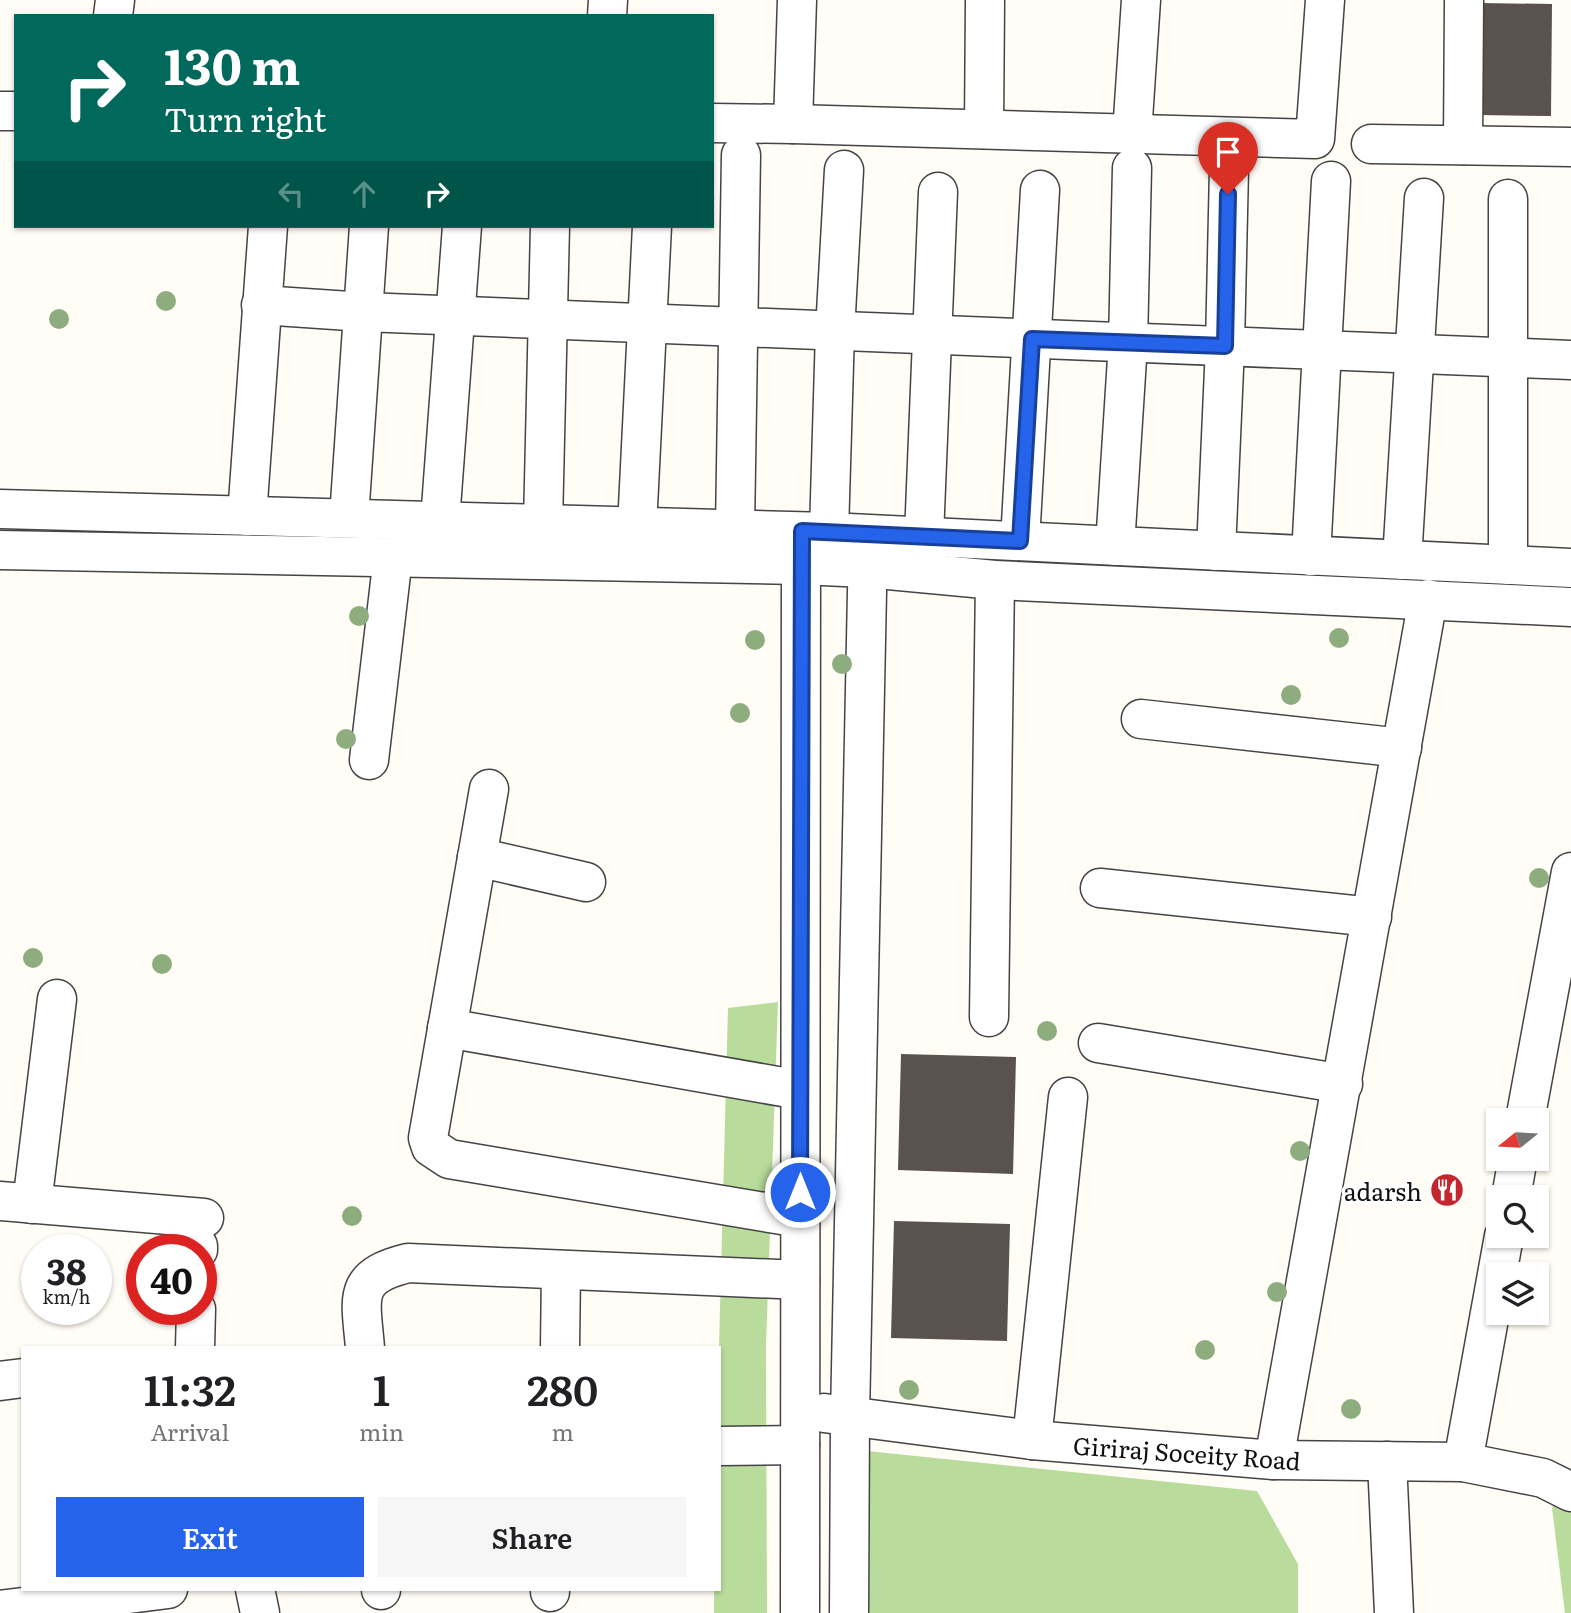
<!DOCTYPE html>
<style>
:root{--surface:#fff;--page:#f6f6f6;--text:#202124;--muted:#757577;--accent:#2563eb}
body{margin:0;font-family:Literata,serif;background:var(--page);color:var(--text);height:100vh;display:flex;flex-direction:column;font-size:26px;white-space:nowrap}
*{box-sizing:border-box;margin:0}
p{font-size:23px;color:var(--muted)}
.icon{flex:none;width:38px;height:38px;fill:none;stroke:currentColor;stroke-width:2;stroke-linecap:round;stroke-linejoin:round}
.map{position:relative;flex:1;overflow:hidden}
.drawer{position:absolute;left:21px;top:1346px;width:700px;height:245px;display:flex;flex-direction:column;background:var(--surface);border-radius:0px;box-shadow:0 2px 5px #0004}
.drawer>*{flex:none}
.banner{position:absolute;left:14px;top:14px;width:700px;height:214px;border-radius:0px;box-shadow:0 2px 5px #0004;background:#00695c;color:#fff;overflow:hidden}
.needle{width:46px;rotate:252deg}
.controls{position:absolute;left:1486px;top:1108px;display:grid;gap:14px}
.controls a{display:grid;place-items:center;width:63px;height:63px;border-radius:0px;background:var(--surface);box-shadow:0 2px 5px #0004;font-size:35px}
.speed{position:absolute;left:21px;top:1234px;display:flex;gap:14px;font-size:35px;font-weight:700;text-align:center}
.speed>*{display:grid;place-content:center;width:91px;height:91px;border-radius:50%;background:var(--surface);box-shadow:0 2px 5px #0004;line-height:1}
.speed small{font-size:18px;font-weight:400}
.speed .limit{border:10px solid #d22;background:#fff;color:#111}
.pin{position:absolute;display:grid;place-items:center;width:60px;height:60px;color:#fff;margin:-72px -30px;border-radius:50% 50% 50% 0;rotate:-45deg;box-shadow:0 0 7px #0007}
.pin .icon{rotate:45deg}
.me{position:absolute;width:77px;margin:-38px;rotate:0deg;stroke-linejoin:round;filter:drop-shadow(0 0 5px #0008)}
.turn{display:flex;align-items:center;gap:24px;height:147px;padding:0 35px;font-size:32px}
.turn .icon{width:91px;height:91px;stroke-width:2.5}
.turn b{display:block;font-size:49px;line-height:60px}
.lanes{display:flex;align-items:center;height:66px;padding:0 35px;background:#0003;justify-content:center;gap:35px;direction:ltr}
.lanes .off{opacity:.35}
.eta{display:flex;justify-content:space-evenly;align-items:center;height:119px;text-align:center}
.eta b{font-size:42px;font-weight:600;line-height:49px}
.cta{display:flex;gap:14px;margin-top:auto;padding:14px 35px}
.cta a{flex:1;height:80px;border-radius:0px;background:var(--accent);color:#fff;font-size:28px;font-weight:600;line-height:80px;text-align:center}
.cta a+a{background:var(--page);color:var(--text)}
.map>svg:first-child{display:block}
.forest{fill:#b9dc9c}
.building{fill:#5a524d}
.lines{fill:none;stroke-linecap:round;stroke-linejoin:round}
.minor-casing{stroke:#444;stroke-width:41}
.minor{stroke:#fff;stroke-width:38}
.tree{fill:#8dad7f}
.route-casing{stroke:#184099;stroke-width:18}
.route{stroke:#2563eb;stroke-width:12}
.labels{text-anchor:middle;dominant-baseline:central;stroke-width:7;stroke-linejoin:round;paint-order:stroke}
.poi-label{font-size:24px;fill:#111;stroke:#fff;text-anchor:end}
.street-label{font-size:24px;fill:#111;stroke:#fff}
</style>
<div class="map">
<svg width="1571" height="1613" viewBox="0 0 1571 1613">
<rect width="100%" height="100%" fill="#fffdf5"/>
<g class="forest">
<path d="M 778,1002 L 766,1346 L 767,1613 L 714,1613 L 714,1589 L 719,1589 L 719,1347 L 728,1008 Z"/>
<path d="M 867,1451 L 1257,1491 L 1298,1564 L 1298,1613 L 869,1613 Z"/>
<path d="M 1571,1469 L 1571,1613 L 1565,1613 L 1552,1508 Z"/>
</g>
<g class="building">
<path d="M 1480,3 L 1552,4 L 1551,116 L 1479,115 Z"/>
<path d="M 901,1054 L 1016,1057 L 1013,1174 L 898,1170 Z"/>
<path d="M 894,1221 L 1010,1224 L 1007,1341 L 891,1338 Z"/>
</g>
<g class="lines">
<g class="minor-casing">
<g id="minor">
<path d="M 113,16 L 115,0"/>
<path d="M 607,16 L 608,0"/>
<path d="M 0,111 L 16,111"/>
<path d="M 712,123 L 793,124 L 797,0"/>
<path d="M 793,124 L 1315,139 L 1325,0"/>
<path d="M 984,129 L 985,0"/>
<path d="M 1132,134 L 1141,0"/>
<path d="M 1371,144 L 1571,147"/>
<path d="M 1463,145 L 1464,0"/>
<path d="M 1508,199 L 1508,565"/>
<path d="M 261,305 L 364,312 L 1571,360"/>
<path d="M 0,509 L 829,532 L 1571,568"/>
<path d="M 247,516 L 268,226"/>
<path d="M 349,518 L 369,226"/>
<path d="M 440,521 L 462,226"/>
<path d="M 543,524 L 550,226"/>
<path d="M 637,527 L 652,226"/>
<path d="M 735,529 L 741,155"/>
<path d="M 829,532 L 835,331 L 844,170"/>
<path d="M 924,536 L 938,192"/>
<path d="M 1020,541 L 1040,190"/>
<path d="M 1115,546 L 1128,343 L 1132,168"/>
<path d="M 0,550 L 800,565 L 867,568 L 995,580 L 1571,607"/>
<path d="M 1216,551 L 1225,346 L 1229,169"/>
<path d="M 1311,556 L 1331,181"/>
<path d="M 1402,560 L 1424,198"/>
<path d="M 1141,719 L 1402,748"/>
<path d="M 369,760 L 393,557"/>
<path d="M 489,789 L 428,1138 L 431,1147 L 449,1159 L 800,1218"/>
<path d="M 477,857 L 586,882"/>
<path d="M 1100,888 L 1372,917"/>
<path d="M 989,1017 L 995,580"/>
<path d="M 447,1028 L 800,1090"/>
<path d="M 1098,1043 L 1343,1084"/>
<path d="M 1525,1120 L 1571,872"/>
<path d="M 1511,1197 L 1518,1158"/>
<path d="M 0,1201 L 204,1218"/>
<path d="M 32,1204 L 57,999"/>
<path d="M 198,1250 L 198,1246"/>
<path d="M 195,1348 L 196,1309"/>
<path d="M 365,1348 C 361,1298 351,1277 408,1263 L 800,1280"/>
<path d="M 560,1348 L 561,1270"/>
<path d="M 0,1381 L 23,1378"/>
<path d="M 824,1413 L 1032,1440 L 1274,1460 L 1463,1462 L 1543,1478 L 1571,1492"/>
<path d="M 1032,1440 L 1068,1097"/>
<path d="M 719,1446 L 800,1445"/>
<path d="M 1274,1460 L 1428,599"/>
<path d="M 1387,1461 L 1394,1613"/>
<path d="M 1463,1462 L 1504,1236"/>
<path d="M 255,1589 L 260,1613"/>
<path d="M 381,1589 L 381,1590"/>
<path d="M 550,1592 L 550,1589"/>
<path d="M 0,1610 L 168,1589"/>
<path d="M 800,1613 L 801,541"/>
<path d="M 849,1613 L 850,1417 L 868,543"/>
</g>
</g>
<use href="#minor" class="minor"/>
</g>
<g class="tree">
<circle cx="166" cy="301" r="10"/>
<circle cx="59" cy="319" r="10"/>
<circle cx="359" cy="616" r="10"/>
<circle cx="1339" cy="638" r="10"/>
<circle cx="755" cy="640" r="10"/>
<circle cx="842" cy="664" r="10"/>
<circle cx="1291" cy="695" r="10"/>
<circle cx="740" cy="713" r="10"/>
<circle cx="346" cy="739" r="10"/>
<circle cx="1539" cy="878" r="10"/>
<circle cx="33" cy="958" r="10"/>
<circle cx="162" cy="964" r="10"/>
<circle cx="1047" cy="1031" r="10"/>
<circle cx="1300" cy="1151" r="10"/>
<circle cx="352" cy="1216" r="10"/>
<circle cx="1277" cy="1292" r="10"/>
<circle cx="1205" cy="1350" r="10"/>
<circle cx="909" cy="1390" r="10"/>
<circle cx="1351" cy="1409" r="10"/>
</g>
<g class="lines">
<g class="route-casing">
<path id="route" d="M 800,1192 L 802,531 L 1020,541 L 1032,339 L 1225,346 L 1228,194"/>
</g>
<use href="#route" class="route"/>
</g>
<defs>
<g id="restaurant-disc" transform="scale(1.75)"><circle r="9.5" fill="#c4262e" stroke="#fff"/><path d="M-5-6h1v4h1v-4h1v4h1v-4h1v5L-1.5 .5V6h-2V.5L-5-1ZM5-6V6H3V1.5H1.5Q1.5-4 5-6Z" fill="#fff"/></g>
</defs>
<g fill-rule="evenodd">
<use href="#restaurant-disc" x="1447" y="1190"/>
</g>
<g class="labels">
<g class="poi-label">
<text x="1422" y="1190">adarsh</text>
</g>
<g class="street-label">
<text transform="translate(1187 1452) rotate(4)">Giriraj Soceity Road</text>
</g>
</g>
</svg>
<div class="controls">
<a><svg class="needle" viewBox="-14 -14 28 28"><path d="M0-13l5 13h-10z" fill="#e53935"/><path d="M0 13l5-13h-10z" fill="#757577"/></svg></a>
<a><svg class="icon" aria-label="search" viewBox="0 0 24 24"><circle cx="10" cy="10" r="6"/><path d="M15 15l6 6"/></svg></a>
<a><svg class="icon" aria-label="layers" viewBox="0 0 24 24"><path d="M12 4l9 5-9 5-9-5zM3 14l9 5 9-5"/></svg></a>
</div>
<div class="speed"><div>38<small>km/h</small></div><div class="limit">40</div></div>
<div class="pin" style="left:1228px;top:194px;background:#d93025"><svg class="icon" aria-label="arrive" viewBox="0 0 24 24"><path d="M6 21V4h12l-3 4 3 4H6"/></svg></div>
<svg class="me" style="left:800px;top:1192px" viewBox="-20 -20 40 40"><circle r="17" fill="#2563eb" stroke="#fff" stroke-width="3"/><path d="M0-11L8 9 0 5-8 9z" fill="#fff"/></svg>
<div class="banner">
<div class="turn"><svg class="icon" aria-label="right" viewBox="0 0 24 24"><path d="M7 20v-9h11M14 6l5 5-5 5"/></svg><div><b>130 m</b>Turn right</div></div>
<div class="lanes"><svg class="icon off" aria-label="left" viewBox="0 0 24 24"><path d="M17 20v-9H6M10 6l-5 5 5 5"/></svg><svg class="icon off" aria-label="ahead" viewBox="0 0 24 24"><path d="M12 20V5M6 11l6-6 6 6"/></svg><svg class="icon" aria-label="right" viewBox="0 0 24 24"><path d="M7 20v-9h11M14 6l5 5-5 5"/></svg></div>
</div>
<section class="drawer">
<div class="eta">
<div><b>11:32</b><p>Arrival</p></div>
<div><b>1</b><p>min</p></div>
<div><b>280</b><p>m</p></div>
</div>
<div class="cta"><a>Exit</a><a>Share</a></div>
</section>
</div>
